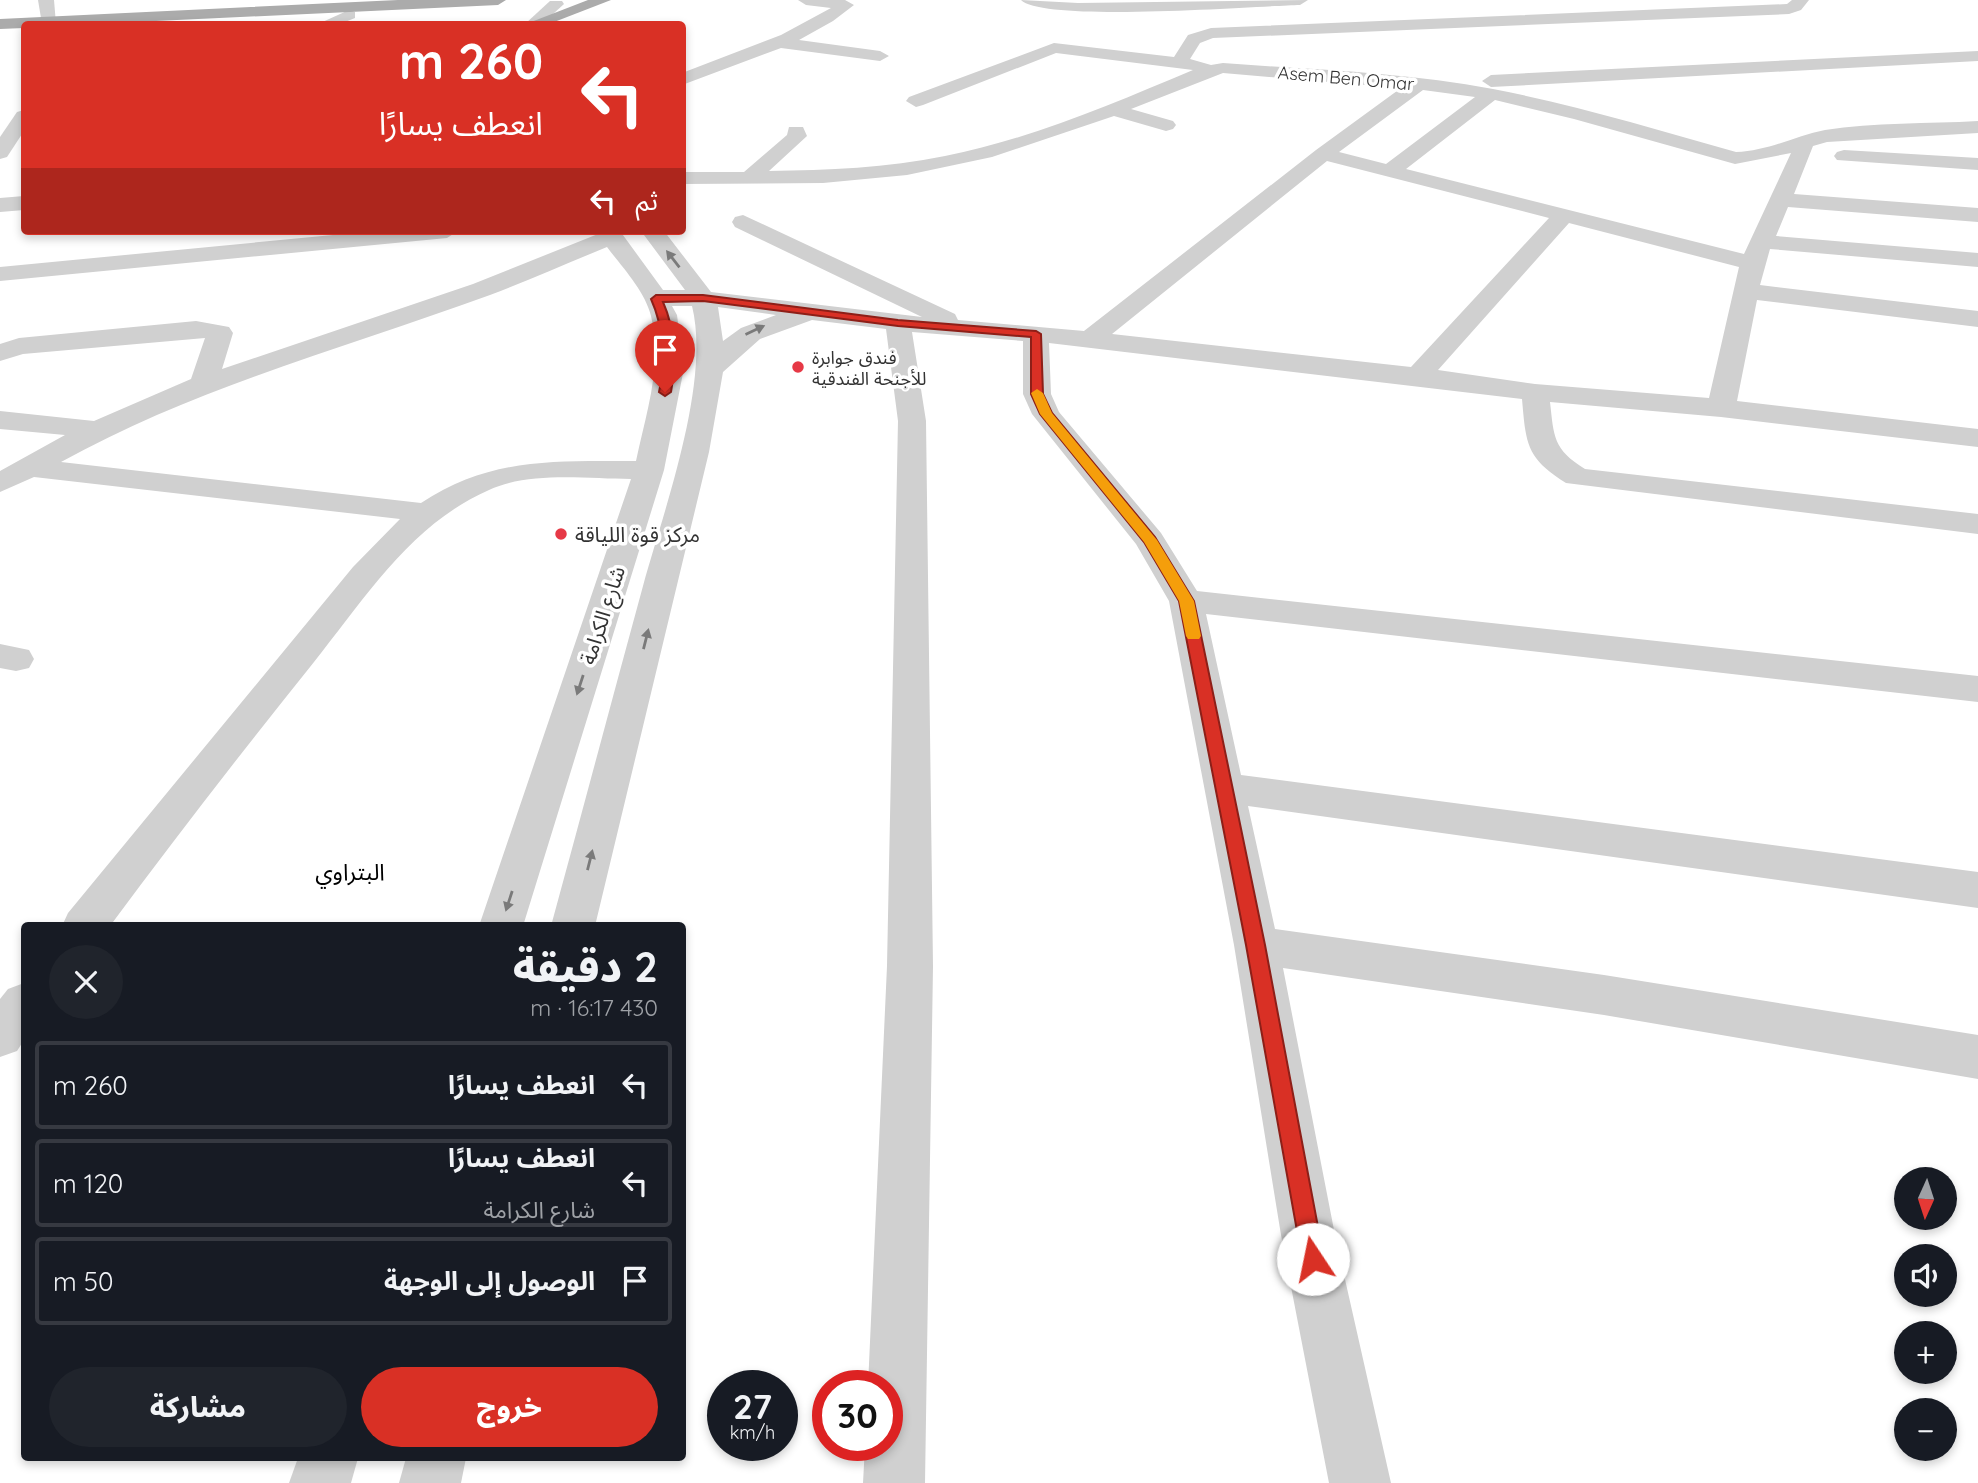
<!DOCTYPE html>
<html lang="ar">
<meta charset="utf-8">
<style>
:root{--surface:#171b24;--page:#20242c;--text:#f1f3f6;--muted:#9ea1a6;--line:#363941;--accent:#d93025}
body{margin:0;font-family:Quicksand,"Noto Sans Arabic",sans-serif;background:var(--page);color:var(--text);direction:rtl;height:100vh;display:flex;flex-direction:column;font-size:26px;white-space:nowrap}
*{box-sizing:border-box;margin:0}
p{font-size:23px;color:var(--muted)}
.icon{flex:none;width:38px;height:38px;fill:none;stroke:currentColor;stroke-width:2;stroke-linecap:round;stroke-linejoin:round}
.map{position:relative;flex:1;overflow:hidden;direction:ltr}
.sheet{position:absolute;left:21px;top:922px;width:665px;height:539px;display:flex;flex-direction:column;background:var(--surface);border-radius:7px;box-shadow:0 4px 10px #0003;direction:rtl}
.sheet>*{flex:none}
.banner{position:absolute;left:21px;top:21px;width:665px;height:214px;border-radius:7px;box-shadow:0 4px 10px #0003;direction:rtl;background:#d93025;color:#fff;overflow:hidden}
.needle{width:46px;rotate:183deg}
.buttons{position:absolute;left:1894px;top:1167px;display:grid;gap:14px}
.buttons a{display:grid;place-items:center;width:63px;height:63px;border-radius:50%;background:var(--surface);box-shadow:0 4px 10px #0003;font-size:35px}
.speed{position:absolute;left:707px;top:1370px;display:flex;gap:14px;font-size:35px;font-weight:700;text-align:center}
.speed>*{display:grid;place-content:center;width:91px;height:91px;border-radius:50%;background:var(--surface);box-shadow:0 4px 10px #0003;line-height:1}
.speed small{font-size:18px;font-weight:400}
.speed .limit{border:10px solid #d22;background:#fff;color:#111}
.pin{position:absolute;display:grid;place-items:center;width:60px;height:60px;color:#fff;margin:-72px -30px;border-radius:50% 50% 50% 0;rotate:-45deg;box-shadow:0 0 7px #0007}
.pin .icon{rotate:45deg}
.me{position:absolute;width:77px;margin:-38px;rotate:349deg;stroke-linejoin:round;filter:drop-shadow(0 0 5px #0008)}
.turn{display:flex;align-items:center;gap:24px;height:147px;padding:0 28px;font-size:32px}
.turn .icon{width:91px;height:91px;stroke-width:2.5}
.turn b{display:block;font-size:49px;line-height:60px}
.then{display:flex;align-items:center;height:66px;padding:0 28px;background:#0003;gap:14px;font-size:26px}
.round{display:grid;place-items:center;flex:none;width:74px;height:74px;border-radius:37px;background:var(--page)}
.overview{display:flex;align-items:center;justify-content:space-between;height:119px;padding:0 28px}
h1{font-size:42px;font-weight:800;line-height:52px}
.button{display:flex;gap:14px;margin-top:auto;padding:14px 28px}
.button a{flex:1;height:80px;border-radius:42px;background:var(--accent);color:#fff;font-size:28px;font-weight:800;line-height:80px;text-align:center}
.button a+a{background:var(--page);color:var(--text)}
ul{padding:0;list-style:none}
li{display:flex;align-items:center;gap:21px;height:88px;margin:0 14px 10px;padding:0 14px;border:4px solid var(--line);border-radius:7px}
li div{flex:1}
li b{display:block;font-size:26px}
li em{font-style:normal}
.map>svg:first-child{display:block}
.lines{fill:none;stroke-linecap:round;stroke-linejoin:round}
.minor{fill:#d0d0d0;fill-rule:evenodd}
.major{fill:#ababab;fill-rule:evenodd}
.oneway{fill:#7a7a7a}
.route{fill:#d93025;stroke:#8d1f18;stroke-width:2}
.slow{fill:#f59e0b}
.poi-dot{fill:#e63946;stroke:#fff;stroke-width:2.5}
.labels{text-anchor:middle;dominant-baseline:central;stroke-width:7;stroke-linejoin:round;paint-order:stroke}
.far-street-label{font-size:18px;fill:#333;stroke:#fff}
.far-poi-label{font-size:18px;fill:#333;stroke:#fff;text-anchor:start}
.poi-label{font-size:21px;fill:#333;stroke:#fff;text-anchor:start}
.street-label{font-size:21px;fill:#333;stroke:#fff}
.neighbourhood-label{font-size:23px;fill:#000;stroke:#fff}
</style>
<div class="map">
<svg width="1978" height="1483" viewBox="0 0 1978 1483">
<rect width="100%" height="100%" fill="#fff"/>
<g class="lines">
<g class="minor">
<path d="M 38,0 L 54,0 L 56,24 L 42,24 Z"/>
<path d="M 798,0 L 845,0 L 854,5 L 833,21 L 799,40 L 880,51 L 889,56 L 880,61 L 781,48 L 682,85 L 682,73 L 781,35 L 831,8 L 806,5 Z"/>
<path d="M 1021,0 L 1078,3 L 1308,0 L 1300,5 C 1257,6 1044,23 1021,0 Z"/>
<path d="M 1792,0 L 1809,0 L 1801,10 L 1789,14 L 1213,38 L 1200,43 L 1190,59 L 1211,65 L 1223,63 C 1313,70 1405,72 1493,89 C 1575,105 1655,129 1736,152 C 1768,151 1795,136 1825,130 C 1874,122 1928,124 1978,121 L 1978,133 L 1827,142 L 1813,146 L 1794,194 L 1978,208 L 1978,222 L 1788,207 L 1776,236 L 1978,253 L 1978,267 L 1770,249 L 1760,285 L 1978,311 L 1978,327 L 1757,300 L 1737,401 L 1978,429 L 1978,447 L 1721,417 L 1550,402 C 1554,437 1553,449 1585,469 L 1978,514 L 1978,534 L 1566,483 C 1526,458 1526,444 1522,399 L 1049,343 L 1051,394 L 1059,412 L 1161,533 L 1197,591 L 1978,676 L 1978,702 L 1206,614 L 1241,775 L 1978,872 L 1978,908 L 1248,806 L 1275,929 L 1604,975 L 1978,1035 L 1978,1079 L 1604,1015 L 1283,968 L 1335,1235 L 1391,1483 L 1329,1483 L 1281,1235 L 1234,945 L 1169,601 L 1136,544 L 1032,414 L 1023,394 L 1023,341 L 912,332 L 926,421 L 933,966 L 925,1483 L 863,1483 L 865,1446 L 887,1446 L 887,1386 L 868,1386 L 887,966 L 898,421 L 886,329 L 812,320 L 760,339 L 723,372 L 709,452 L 595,926 L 551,926 C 582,813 612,699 643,586 C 664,509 711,383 692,306 L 672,306 L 677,315 L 684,368 L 664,470 L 523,926 L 479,926 L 631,479 C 587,479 530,471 489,490 C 411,524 365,598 314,662 C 244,749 176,837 110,926 L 62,926 L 68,913 L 353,567 L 400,519 L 34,477 L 0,492 L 0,471 L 65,435 L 0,429 L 0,411 L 94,421 L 191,379 L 205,338 L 23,354 L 0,361 L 0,344 L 19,338 L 196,321 L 229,327 L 233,333 L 222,369 L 473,284 L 598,234 L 597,231 L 620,231 L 663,290 L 685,290 L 641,231 L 664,231 L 711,292 L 922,317 L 735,227 L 732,222 L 735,217 L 743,215 L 955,314 L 958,320 L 1084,331 L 1316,150 L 1401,88 L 1223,73 L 1131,109 L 1173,121 L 1176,125 L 1173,129 L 1166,131 L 1114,116 L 992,157 L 907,175 L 823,183 L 682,184 L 682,172 L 744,172 L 787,135 L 789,127 L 803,127 L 807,136 L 769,171 C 828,170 887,168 945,156 C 1031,139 1112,104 1193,70 L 1056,53 L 923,105 L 916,107 L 906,101 L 909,97 L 1054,43 L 1174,57 L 1188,35 L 1211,28 L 1787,4 ZM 1423,90 L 1475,97 L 1386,164 L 1339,152 ZM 1495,100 L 1574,119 L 1735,164 L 1791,153 L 1744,254 L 1406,169 ZM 1327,161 L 1549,218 L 1411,367 L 1112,334 ZM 1569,223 L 1739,267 L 1709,398 L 1535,384 L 1438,370 ZM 607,247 C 622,267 645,291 651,316 C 663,365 646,413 636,461 C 555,461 491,457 421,503 L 61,462 C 196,387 345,348 490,295 C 529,280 568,263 607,247 ZM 718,307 L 776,315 L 741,328 L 723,341 Z"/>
<path d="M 550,1 L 562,1 L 564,4 L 542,24 L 525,24 Z"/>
<path d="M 349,10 L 355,12 L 355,18 L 340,24 L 318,24 Z"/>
<path d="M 1978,51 L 1978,61 L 1491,87 L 1482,81 L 1491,75 Z"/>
<path d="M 24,110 L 24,131 L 7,157 L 0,159 L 0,137 L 17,112 Z"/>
<path d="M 1844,150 L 1978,158 L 1978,170 L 1837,160 L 1834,156 L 1837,152 Z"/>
<path d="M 24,196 L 24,210 L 0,212 L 0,198 Z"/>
<path d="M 375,231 L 458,231 L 447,238 L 0,281 L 0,267 Z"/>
<path d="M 0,644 L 29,650 L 34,659 L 29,668 L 16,671 L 0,668 Z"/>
<path d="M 24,983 L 24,1040 L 17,1051 L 0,1057 L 0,999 L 8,989 Z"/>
<path d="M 298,1458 L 358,1458 L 351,1483 L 289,1483 Z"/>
<path d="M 406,1458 L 466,1458 L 461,1483 L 399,1483 Z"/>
</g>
<g class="major">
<path d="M 398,0 L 506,0 L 498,5 L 93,24 L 24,24 L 24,28 L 0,29 L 0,19 Z"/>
<path d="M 588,0 L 611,0 L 549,24 L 526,24 Z"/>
</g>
</g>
<defs><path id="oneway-solid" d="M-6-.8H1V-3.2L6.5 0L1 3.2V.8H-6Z" transform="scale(1.75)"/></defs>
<g class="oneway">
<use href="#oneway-solid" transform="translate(673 259) rotate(-128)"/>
<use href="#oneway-solid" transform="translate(755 330) rotate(-25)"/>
<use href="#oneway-solid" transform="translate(646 639) rotate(-76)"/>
<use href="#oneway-solid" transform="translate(580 685) rotate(108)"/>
<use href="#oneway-solid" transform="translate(590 860) rotate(-76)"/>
<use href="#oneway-solid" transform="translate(509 901) rotate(108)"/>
</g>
<path class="route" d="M 656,295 L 703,295 L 898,320 L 1036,331 L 1041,334 L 1043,394 L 1052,413 L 1155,537 L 1194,601 L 1265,945 L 1324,1259 L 1321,1267 L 1313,1271 L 1305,1267 L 1302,1259 L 1246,945 L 1179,601 L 1144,542 L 1040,414 L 1031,394 L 1031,337 L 898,326 L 703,301 L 663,302 C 675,329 677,363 671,392 L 665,396 L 659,392 C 666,362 664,328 651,299 Z"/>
<path class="slow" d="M 1037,389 L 1043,393 L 1052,413 L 1157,540 L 1194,601 L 1201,636 L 1199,639 L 1188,639 L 1186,636 L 1179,601 L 1144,542 L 1040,414 L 1031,393 Z"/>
<g class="poi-dot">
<circle cx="798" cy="367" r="7"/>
<circle cx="561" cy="534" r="7"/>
</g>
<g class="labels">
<g class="far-street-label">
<text transform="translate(1346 78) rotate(5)">Asem Ben Omar</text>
</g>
<g class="far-poi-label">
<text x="812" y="357">فندق جوابرة<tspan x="812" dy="21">للأجنحة الفندقية</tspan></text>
</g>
<g class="poi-label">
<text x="575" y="534">مركز قوة اللياقة</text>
</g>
<g class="street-label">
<text transform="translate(602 615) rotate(-72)">شارع الكرامة</text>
</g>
<g class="neighbourhood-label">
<text x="350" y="871">البتراوي</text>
</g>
</g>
</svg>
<div class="buttons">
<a><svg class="needle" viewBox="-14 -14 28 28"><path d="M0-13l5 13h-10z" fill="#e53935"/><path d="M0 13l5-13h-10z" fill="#9ea1a6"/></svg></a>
<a><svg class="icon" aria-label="sound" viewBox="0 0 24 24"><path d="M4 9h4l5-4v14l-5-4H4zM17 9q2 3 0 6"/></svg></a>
<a>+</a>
<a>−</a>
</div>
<div class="speed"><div>27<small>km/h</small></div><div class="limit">30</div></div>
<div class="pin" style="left:665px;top:392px;background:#d93025"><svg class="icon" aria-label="arrive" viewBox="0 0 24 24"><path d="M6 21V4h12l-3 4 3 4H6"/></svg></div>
<svg class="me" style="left:1313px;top:1259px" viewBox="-20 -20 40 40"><circle r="19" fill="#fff"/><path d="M0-13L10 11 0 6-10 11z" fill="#d93025"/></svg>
<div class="banner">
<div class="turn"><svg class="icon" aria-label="left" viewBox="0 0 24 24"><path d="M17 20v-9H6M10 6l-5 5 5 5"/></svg><div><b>260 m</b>انعطف يسارًا</div></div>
<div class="then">ثم<svg class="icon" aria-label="left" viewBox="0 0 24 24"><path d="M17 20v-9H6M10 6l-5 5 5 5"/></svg></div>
</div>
<section class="sheet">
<div class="overview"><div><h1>2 دقيقة</h1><p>430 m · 16:17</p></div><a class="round"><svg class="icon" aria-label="close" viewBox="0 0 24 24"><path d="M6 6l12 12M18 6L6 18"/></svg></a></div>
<ul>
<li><svg class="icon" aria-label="left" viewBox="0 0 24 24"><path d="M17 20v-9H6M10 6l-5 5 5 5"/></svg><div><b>انعطف يسارًا</b></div><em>260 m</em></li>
<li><svg class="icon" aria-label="left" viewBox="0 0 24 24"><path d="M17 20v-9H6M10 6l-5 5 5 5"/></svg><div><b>انعطف يسارًا</b><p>شارع الكرامة</p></div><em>120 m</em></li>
<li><svg class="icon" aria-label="arrive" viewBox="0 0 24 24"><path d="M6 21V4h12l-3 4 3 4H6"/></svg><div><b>الوصول إلى الوجهة</b></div><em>50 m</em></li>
</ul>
<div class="button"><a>خروج</a><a>مشاركة</a></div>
</section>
</div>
